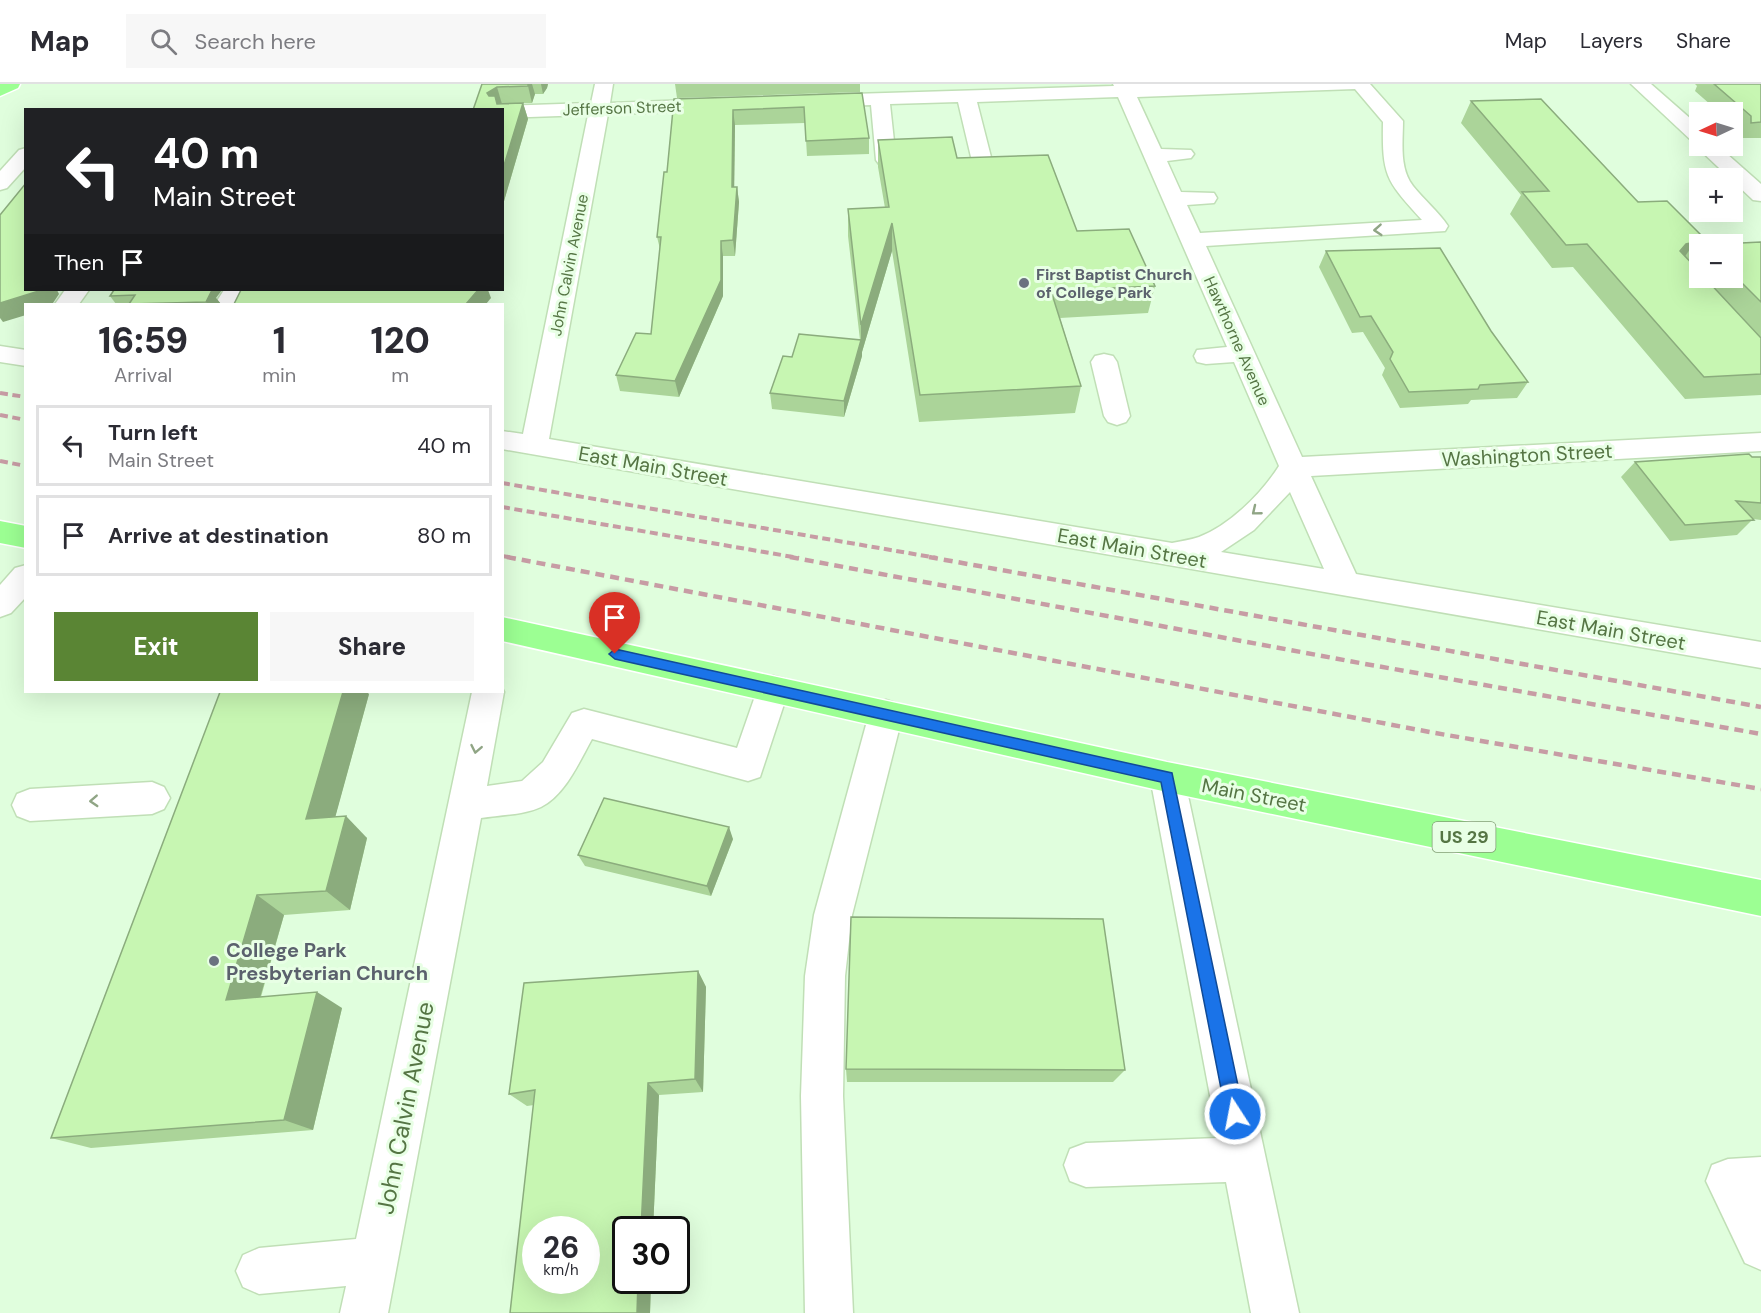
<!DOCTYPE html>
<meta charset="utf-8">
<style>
:root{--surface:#fff;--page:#f7f7f7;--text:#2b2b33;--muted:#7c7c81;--line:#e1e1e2;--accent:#5a8534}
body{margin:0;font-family:"DM Sans",sans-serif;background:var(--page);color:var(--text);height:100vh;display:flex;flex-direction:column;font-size:22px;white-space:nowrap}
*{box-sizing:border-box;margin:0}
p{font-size:20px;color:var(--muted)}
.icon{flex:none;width:33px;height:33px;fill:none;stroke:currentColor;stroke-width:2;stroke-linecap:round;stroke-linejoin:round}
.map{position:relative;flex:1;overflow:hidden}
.drawer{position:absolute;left:24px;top:219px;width:480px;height:390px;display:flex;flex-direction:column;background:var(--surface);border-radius:0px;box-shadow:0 6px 24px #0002}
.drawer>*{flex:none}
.banner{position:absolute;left:24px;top:24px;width:480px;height:183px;border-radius:0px;box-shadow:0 6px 24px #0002;background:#202124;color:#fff;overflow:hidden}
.needle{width:39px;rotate:266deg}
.controls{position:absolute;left:1689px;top:18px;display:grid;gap:12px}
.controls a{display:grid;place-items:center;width:54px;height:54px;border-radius:0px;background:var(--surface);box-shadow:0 6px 24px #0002;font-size:30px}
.speed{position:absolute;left:522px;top:1132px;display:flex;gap:12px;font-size:30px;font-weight:700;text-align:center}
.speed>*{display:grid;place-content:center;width:78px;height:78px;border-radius:50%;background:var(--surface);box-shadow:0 6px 24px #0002;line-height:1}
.speed small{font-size:15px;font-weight:400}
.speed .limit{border:3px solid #111;border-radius:9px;background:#fff;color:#111}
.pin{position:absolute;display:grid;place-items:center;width:51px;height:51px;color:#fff;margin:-62px -26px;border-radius:50% 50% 50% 0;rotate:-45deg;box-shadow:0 0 6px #0007}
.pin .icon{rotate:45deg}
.me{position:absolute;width:66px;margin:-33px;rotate:349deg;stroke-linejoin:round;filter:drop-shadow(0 0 4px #0008)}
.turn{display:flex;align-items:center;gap:21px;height:126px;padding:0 30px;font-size:27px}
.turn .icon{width:78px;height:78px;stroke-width:2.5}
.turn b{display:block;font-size:42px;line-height:51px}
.then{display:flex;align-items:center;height:57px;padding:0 30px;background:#0003;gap:12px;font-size:22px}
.eta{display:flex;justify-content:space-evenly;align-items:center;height:102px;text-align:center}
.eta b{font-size:36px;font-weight:800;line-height:42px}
.primary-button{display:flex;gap:12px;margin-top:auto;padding:12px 30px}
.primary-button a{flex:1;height:69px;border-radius:0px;background:var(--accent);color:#fff;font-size:24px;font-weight:800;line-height:69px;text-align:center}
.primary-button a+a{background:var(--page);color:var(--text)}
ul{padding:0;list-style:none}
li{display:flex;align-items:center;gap:18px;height:81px;margin:0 12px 9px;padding:0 18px;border:3px solid var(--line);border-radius:0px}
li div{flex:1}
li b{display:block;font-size:22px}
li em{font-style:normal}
header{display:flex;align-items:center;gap:36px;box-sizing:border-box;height:84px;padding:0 30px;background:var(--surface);border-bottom:2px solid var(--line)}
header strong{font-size:28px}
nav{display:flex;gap:33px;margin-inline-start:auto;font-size:21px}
.search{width:420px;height:54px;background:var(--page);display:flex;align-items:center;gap:15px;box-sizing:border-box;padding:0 21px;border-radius:0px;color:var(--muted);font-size:22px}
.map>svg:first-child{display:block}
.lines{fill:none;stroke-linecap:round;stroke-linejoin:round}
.minor-casing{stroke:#c0dfb6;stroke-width:3}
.major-casing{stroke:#fff;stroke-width:3}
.minor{fill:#fff;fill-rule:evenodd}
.major{fill:#9cff93;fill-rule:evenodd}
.rail-far1{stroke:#c79ca4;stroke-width:4;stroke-dasharray:8 4.5;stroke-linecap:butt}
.rail{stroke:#c79ca4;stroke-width:4.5;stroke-dasharray:9 6;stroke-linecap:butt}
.wall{fill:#abd499}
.shaded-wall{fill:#8bac7d}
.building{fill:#c7f6b2;stroke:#8bac7d;stroke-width:1.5;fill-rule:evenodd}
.oneway{stroke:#90a585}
.route{fill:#1a73e8;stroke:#114b97;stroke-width:1.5}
.worship-dot{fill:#6b7280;stroke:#e8ffe5;stroke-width:2}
.labels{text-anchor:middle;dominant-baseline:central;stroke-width:6;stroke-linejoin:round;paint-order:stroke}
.far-street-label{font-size:16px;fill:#557544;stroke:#e8ffe5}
.far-worship-label{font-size:16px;font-weight:bold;fill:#5b616d;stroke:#e8ffe5;text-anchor:start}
.shield{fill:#e8ffe5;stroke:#819e74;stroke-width:1.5}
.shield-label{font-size:18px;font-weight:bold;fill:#557544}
.street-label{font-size:20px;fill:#557544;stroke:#e8ffe5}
.worship-label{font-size:20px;font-weight:bold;fill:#5b616d;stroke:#e8ffe5;text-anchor:start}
.near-street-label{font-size:24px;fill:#557544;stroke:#e8ffe5}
</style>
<header>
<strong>Map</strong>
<div class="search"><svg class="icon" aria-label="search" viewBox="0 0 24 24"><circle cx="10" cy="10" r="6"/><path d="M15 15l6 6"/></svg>Search here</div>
<nav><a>Map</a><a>Layers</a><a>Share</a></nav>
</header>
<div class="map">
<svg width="1761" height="1229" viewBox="0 0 1761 1229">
<rect width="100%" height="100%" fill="#e0fedd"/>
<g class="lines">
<g class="minor-casing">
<g id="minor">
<path d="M 595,0 L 613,0 L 610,19 L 717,15 L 724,17 L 727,21 L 724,25 L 717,27 L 608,30 L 549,355 L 1172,459 C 1181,457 1190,456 1199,453 C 1230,441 1261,410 1279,382 L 1234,278 L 1206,280 L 1197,278 L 1194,272 L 1197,266 L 1227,263 L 1118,13 L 977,18 L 991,73 L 988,77 L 974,77 L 971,73 L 958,18 L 890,20 L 896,76 L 893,80 L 879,80 L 876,76 L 871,21 L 819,23 L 812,21 L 809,17 L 812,13 L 819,11 L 1114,2 L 1113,0 L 1370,0 L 1403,37 C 1403,58 1399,84 1413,102 C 1424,116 1438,127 1448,142 L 1445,147 L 1206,162 L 1302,373 L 1761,349 L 1761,367 L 1311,392 L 1356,490 L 1761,558 L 1761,584 L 502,365 L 502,347 L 523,350 L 588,31 L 502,34 L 502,26 L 494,26 L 502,22 L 591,19 ZM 1355,5 L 1383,38 C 1382,93 1386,96 1422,136 L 1200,149 L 1187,121 L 1214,119 L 1217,114 L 1214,109 L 1181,108 L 1167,77 L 1191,74 L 1194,70 L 1191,66 L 1161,65 L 1137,13 ZM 1290,408 L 1324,485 L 1221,468 L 1254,446 Z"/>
<path d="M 1631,0 L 1651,0 L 1700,43 L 1700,62 L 1718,62 L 1761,100 L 1761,117 L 1753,116 L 1700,66 L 1697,62 L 1699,60 L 1693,58 Z"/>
<path d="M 26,64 L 26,83 L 7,104 L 0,106 L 0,87 L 19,66 Z"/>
<path d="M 65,206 L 89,206 L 79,220 L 55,220 Z"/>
<path d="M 224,206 L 247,206 L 239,220 L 215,220 Z"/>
<path d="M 0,262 L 26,266 L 26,282 L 0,278 Z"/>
<path d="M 1104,270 L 1113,272 L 1117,278 L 1130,332 L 1126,338 L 1117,341 L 1108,338 L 1104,332 L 1091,278 L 1095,272 Z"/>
<path d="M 26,481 L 26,513 L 11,529 L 0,533 L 0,501 L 15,484 Z"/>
<path d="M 773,592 L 785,595 L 789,605 L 760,693 L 748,697 L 592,655 C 579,678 566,710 541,723 C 524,731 500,731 481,734 L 388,1229 L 340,1229 L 346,1202 L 259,1210 L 243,1203 L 236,1187 L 243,1171 L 259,1164 L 356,1155 L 472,608 L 502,608 L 502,604 L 504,608 L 487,702 L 522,697 L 543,678 L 572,629 L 584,625 L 737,664 L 761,595 Z"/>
<path d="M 886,616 L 898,620 L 903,630 L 852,831 L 845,892 L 843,1012 L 853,1229 L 805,1229 L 801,1012 L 805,892 L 814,831 L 869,630 L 874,620 Z"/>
<path d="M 1167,678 L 1179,682 L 1184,693 L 1299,1229 L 1251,1229 L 1226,1098 L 1086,1103 L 1070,1097 L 1064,1081 L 1070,1065 L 1086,1059 L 1218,1054 L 1150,693 L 1155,682 Z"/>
<path d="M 152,698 L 164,703 L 170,714 L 164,725 L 152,730 L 30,737 L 17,732 L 12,721 L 17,710 L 30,705 Z"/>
<path d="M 1761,1073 L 1761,1186 L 1745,1179 L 1706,1097 L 1712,1081 L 1728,1075 Z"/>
</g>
</g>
<g class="major-casing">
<g id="major">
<path d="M 0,0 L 20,0 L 18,4 L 0,12 Z"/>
<path d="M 0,437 L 26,442 L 26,464 L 0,459 Z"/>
<path d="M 502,533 L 1167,678 L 1761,796 L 1761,832 L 1167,708 L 502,557 Z"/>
</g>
</g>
<use href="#minor" class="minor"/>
<use href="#major" class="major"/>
<g class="rail-far1">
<path d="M 0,309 L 26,313"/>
<path d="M 0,331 L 26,336"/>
<path d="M 0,377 L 26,382"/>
<path d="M 502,399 L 937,474"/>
<path d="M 502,423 L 799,474"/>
<path d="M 502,472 L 515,474"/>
</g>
<g class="rail">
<path d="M 507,473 L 1435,649 L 1761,705"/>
<path d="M 790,473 L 1360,579 L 1761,650"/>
<path d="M 929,473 L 1761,623"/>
</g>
</g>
<g class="wall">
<path d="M 482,0 L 548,0 L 547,4 L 543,10 L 535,10 L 532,19 L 523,19 L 528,35 L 502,124 Z"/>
<path d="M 675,0 L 860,0 L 860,8 L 677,14 Z"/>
<path d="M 1695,0 L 1761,0 L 1761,54 L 1740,54 L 1740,47 L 1732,41 L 1732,28 L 1719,28 L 1695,7 L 1697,2 Z"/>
<path d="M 862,9 L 869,54 L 869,70 L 807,72 L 805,39 L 735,41 L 734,103 L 737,103 L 739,118 L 735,172 L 723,172 L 723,212 L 679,313 L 620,307 L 616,291 L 651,250 L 660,165 L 657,153 L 667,88 L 674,15 Z"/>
<path d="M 1471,17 L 1710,160 L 1700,160 L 1700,194 L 1732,194 L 1732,160 L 1761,158 L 1761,311 L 1685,315 L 1573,183 L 1552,184 L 1510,130 L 1521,111 L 1461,39 Z"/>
<path d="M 878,56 L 957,74 L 1077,147 L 1155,202 L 1148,229 L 1060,234 L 1081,302 L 1075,329 L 919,338 L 892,167 L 862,268 L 862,272 L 844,333 L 772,325 L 770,309 L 792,273 L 860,256 L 848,152 L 848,125 L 885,124 L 878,83 Z"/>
<path d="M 1326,167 L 1491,247 L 1528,298 L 1517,314 L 1471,316 L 1468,320 L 1400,324 L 1382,291 L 1385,284 L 1363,248 L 1352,249 L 1319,183 Z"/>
<path d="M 114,206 L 216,214 L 221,220 L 116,220 L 110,212 Z"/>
<path d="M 1761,373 L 1761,436 L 1753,435 L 1737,451 L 1670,457 L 1621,393 L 1635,378 Z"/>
<path d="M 369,610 L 335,733 L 367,754 L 350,826 L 284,831 L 261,913 L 342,924 L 313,1046 L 91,1064 L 51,1054 Z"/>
<path d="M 733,755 L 711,812 L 585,782 L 578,771 Z"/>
<path d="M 698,887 L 706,903 L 703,1008 L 659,1011 L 653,1146 L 626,1146 L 626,1197 L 651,1197 L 650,1229 L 510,1229 L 534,1021 L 527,1022 L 509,1010 Z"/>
<path d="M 846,985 L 1125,986 L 1113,998 L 847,998 Z"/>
</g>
<g class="shaded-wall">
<path d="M 528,0 L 532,0 L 535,10 L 532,19 L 528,2 Z"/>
<path d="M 541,0 L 548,0 L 547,4 L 543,10 Z"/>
<path d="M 497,3 L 502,20 L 499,26 L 487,9 Z"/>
<path d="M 523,19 L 528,35 L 502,124 L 502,88 Z"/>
<path d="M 733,26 L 735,41 L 734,118 L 732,103 Z"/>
<path d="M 737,103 L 739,118 L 735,172 L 733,156 Z"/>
<path d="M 892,139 L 892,167 L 862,268 L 862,272 L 844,333 L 844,317 L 861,256 L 861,241 Z"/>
<path d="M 721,157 L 723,172 L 723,212 L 679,313 L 675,297 Z"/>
<path d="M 1695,158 L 1679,181 L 1669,183 L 1686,160 Z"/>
<path d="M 42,206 L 57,206 L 59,210 L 53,219 L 54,220 L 26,220 L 26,231 L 3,238 L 0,234 L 0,219 Z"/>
<path d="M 203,206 L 222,206 L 216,214 L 221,220 L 207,220 L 206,218 Z"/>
<path d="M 478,206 L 488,206 L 491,214 L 486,220 L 466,220 Z"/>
<path d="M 343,608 L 367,608 L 369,610 L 329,756 L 306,735 Z"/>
<path d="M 346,732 L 367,754 L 350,826 L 326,807 Z"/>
<path d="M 729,743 L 733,755 L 711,812 L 707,802 Z"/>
<path d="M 257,811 L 284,831 L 255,931 L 226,916 Z"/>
<path d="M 698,887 L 706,903 L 703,1008 L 695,995 Z"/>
<path d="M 317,908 L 342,924 L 313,1046 L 284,1036 Z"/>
<path d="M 648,999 L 659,1011 L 653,1146 L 641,1146 Z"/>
<path d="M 638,1197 L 651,1197 L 650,1229 L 637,1229 Z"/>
</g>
<g class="building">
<path d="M 482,0 L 528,0 L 528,2 L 497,3 L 487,9 L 489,12 L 495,12 L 497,20 L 523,19 L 502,88 L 502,26 L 473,26 Z"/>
<path d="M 1714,0 L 1761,0 L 1761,38 L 1751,39 L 1751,32 Z"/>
<path d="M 862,9 L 869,54 L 806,57 L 804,23 L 733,26 L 732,103 L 737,103 L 733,156 L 721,157 L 721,196 L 675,297 L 616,291 L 636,249 L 651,250 L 661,153 L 657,153 L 664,88 L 667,88 L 674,15 Z"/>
<path d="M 1541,15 L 1638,118 L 1667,117 L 1710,160 L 1704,160 L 1695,158 L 1686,160 L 1680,167 L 1700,188 L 1700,194 L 1705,194 L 1761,254 L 1761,290 L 1704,293 L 1587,160 L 1566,161 L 1522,108 L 1549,107 L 1471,17 Z"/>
<path d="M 952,53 L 957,74 L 1048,71 L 1077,147 L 1129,145 L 1155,202 L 1051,207 L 1081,302 L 920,311 L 892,139 L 861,241 L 848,125 L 889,123 L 878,56 Z"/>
<path d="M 26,99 L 26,206 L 42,206 L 0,219 L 0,131 Z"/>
<path d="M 1761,158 L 1761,218 L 1732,189 L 1732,160 L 1721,160 Z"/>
<path d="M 1440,164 L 1491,247 L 1528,298 L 1480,301 L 1478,305 L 1409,308 L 1390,275 L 1393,268 L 1371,232 L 1360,233 L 1326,167 Z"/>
<path d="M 114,206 L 212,206 L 206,218 L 129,220 L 135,211 L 110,212 Z"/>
<path d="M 241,206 L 478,206 L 466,220 L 234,220 Z"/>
<path d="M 799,250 L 861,256 L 844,317 L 770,309 L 783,272 L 792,273 Z"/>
<path d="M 1749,370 L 1752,373 L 1761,373 L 1761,419 L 1736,417 L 1754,436 L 1685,441 L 1635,378 Z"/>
<path d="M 220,608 L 343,608 L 306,735 L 346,732 L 326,807 L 257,811 L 226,916 L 317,908 L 284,1036 L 51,1054 Z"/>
<path d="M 604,714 L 729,743 L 707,802 L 578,771 Z"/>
<path d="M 851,833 L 1103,835 L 1125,986 L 846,985 Z"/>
<path d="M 698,887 L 695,995 L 648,999 L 641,1146 L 626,1146 L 626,1197 L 638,1197 L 637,1229 L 510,1229 L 535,1006 L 509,1010 L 524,899 ZM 536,1146 L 586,1146 L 586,1197 L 536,1197 Z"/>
</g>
<defs><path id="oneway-chevron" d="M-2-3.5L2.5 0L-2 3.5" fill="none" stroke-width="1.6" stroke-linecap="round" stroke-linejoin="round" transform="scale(1.5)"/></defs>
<g class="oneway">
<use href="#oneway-chevron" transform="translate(1378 146) rotate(176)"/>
<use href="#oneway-chevron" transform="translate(1256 427) rotate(141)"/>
<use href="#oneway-chevron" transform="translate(476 665) rotate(101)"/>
<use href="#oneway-chevron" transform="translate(94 717) rotate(177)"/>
</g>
<path class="route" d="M 615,565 L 1172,689 L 1244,1030 L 1241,1037 L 1235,1039 L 1229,1037 L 1226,1030 L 1161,698 L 615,575 L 609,570 Z"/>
<g class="worship-dot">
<circle cx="1024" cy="199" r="6"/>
<circle cx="214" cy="877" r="6"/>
</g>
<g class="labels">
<g class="far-street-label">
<text transform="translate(622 24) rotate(-2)">Jefferson Street</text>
<text transform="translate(569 181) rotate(-79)">John Calvin Avenue</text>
<text transform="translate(1237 257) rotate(66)">Hawthorne Avenue</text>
</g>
<g class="far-worship-label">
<text x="1036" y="190">First Baptist Church<tspan x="1036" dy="18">of College Park</tspan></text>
</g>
<rect class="shield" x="1432.5" y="738" width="63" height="30" rx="4.5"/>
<g class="shield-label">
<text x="1464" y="753">US 29</text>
</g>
<g class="street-label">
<text transform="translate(1527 371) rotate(-3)">Washington Street</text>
<text transform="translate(653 382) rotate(10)">East Main Street</text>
<text transform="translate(1132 464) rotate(10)">East Main Street</text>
<text transform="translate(1611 546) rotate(10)">East Main Street</text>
<text transform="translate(1254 711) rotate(11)">Main Street</text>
</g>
<g class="worship-label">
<text x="226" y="866">College Park<tspan x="226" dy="23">Presbyterian Church</tspan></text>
</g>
<g class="near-street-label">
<text transform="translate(405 1024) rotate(-79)">John Calvin Avenue</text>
</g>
</g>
</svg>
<div class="controls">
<a><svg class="needle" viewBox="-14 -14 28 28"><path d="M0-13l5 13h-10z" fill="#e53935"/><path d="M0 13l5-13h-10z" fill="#7c7c81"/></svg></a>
<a>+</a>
<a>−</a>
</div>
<div class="speed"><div>26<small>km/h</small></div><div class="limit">30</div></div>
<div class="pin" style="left:615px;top:570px;background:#d93025"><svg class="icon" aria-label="arrive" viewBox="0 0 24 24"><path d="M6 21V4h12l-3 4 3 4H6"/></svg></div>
<svg class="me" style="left:1235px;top:1030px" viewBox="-20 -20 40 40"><circle r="17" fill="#1a73e8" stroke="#fff" stroke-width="3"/><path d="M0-11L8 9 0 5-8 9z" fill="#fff"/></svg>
<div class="banner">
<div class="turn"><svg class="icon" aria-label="left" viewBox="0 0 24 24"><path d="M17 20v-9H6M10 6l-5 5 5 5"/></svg><div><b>40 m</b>Main Street</div></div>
<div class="then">Then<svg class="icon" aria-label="arrive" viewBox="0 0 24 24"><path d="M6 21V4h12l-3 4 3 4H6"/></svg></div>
</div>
<section class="drawer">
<div class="eta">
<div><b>16:59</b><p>Arrival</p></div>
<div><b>1</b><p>min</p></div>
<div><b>120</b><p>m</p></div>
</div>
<ul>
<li><svg class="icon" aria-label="left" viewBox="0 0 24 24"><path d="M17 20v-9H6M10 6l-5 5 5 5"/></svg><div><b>Turn left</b><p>Main Street</p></div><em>40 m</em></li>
<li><svg class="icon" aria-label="arrive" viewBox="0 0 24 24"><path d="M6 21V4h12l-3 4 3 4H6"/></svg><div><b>Arrive at destination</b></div><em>80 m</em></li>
</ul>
<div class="primary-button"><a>Exit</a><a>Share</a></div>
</section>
</div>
